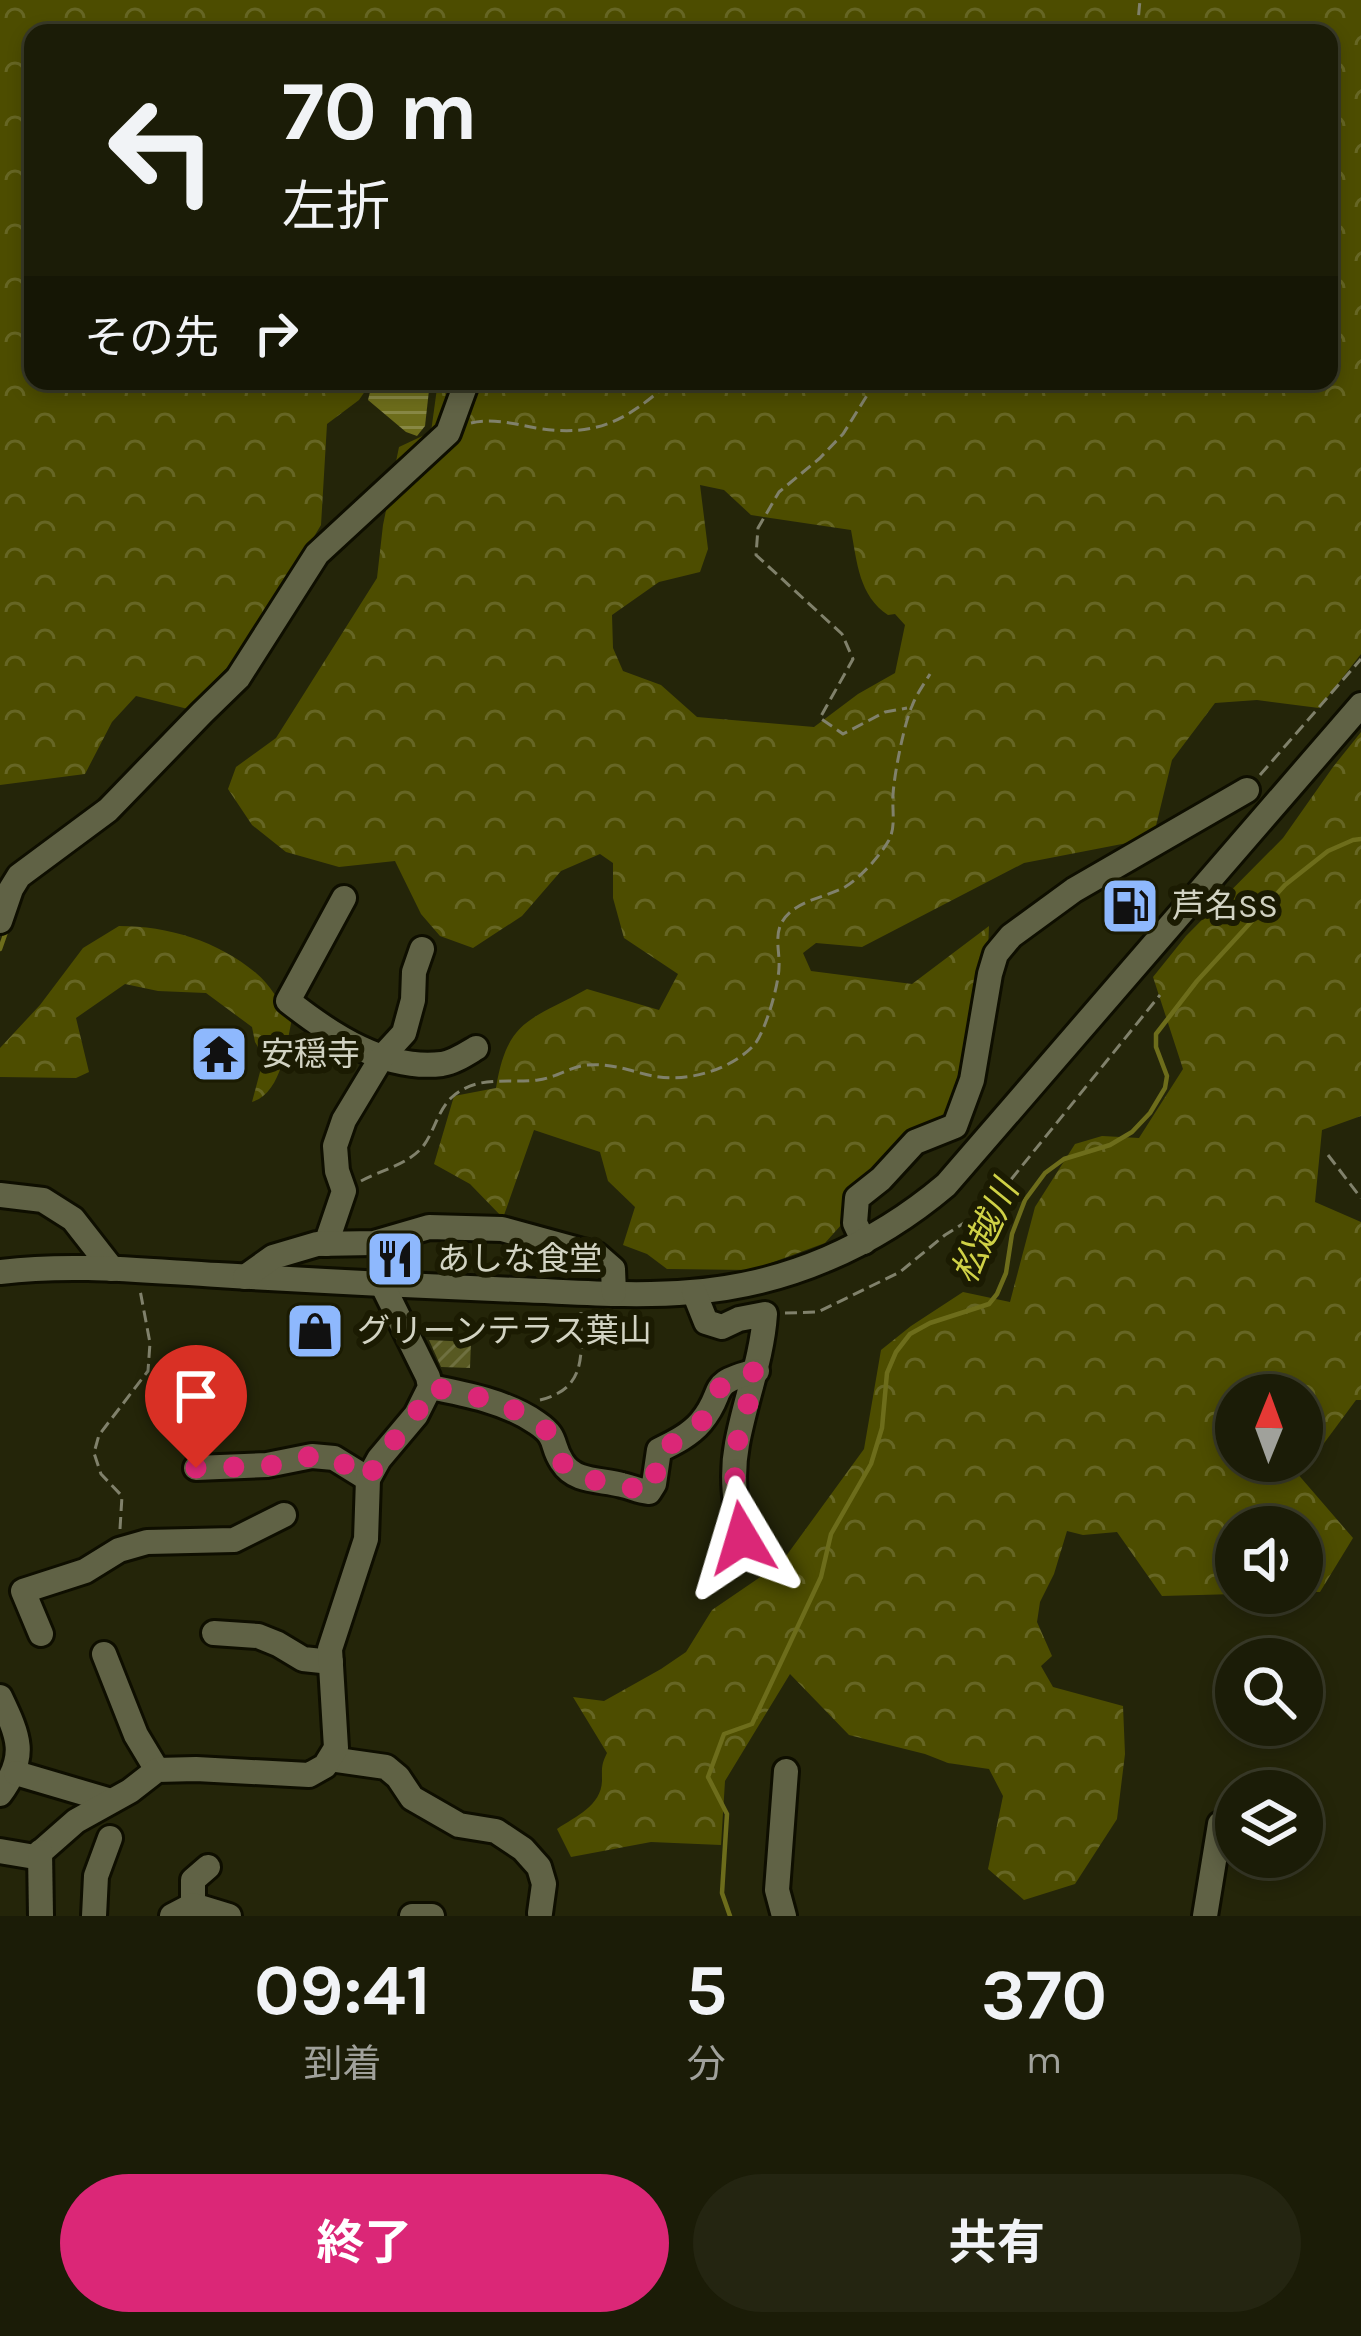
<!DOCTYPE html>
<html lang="ja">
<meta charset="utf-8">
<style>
:root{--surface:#1b1c07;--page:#242511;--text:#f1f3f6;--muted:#a0a19b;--line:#393a28;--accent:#db2777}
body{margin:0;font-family:Karla,"Noto Sans JP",sans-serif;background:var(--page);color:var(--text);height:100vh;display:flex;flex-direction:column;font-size:45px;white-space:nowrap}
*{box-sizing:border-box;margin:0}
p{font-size:39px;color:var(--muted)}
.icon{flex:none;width:66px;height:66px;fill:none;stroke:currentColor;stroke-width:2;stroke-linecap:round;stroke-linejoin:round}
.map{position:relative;height:1916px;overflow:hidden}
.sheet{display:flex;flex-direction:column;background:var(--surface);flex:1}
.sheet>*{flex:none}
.top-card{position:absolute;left:24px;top:24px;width:1314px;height:366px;border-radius:24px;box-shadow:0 6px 18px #0003,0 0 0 3px var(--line);background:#1b1c07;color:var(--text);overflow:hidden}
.needle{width:78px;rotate:1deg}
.controls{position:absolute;left:1215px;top:1374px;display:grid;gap:24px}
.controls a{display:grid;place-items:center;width:108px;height:108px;border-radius:50%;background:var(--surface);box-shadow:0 6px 18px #0003,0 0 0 3px var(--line);font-size:60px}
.pin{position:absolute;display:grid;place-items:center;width:102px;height:102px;color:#fff;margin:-123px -51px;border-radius:50% 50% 50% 0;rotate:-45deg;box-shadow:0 0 12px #0007}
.pin .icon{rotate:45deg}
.me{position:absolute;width:132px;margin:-66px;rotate:353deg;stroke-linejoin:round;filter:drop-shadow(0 0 9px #0008)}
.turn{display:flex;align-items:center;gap:42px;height:252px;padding:0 60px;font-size:54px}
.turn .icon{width:156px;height:156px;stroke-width:2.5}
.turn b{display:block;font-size:84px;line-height:102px}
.then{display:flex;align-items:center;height:114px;padding:0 60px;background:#0003;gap:24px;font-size:45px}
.eta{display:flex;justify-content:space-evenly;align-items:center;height:204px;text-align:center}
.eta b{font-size:72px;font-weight:700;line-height:84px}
.primary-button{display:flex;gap:24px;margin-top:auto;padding:24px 60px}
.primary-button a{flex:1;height:138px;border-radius:72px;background:var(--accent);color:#fff;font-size:48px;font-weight:700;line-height:138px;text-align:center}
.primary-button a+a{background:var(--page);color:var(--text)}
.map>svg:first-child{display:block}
.forest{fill:url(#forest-crowns);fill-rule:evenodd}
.water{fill:url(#water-rules)}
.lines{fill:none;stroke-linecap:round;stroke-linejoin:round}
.stream{stroke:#6d6d1b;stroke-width:4.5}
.building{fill:url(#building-hatch)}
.minor-casing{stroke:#0e0e00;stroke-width:30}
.path{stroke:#80816b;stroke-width:3;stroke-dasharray:12 6;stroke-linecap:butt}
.minor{stroke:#606245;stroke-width:24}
.route{stroke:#db2777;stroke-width:21;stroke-dasharray:0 37.8}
.labels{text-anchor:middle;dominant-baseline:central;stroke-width:12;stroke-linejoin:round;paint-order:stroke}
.poi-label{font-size:33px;fill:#d2d3c3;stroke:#1b1b02;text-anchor:start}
.water-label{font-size:36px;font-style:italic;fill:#cfd146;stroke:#1b1b02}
</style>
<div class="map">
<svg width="1361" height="1916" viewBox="0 0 1361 1916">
<defs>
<pattern id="forest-crowns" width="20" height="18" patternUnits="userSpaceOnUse" patternTransform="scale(3)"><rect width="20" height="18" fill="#4d4d00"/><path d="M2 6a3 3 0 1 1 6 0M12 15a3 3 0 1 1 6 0" fill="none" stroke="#666624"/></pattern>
<pattern id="water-rules" width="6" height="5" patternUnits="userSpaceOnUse" patternTransform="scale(3)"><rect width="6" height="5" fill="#6d6d1b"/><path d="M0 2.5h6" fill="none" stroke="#888845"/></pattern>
<pattern id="building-hatch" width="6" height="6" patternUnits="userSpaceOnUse" patternTransform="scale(3)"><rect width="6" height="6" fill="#585922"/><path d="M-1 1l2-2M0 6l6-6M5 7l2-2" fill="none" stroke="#6f7040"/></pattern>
</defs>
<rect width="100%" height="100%" fill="#242509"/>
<g class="forest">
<path d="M 0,0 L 1361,0 L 1361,654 L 1319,708 L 1257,700 L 1215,703 L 1172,760 L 1153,838 L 1024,863 L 862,947 L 816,943 L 803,953 L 811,971 L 912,984 L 989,926 L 988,950 L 949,1112 L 892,1153 L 842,1224 L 825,1243 L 752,1270 L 667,1269 L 647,1254 L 623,1245 L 635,1207 L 608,1181 L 600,1152 L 534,1130 L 503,1218 L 470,1184 L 434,1164 L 454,1096 L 496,1088 C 507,1019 531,1020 587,989 L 659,1010 L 678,974 L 624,938 L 613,898 L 613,863 L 600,854 L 561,871 L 522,916 L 473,948 L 440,936 L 421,914 L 395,861 L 339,867 L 286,852 L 252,825 L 228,789 L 236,767 L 276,738 L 377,578 L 383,525 L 399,447 L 431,432 L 438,381 L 487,381 L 487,384 L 545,393 L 550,381 L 1329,381 L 1329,33 L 33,33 L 33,381 L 372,381 L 359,400 L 327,424 L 321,525 L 251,642 L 188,709 L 136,696 L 112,722 L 85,774 L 0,785 ZM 700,485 L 724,490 L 751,515 L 851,530 C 857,562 859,596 888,615 L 895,614 L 905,625 L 895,673 L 858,694 L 814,727 L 697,717 L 661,685 L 623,671 L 613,648 L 612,615 L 659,582 L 700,572 L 708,549 Z"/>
<path d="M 1361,732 L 1361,1116 L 1322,1130 L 1315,1202 L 1361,1222 L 1361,1400 L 1356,1400 L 1319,1450 L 1296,1472 L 1353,1538 L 1320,1592 L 1302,1592 L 1302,1527 L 1236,1527 L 1236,1593 L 1275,1593 L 1162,1596 L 1117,1532 L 1083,1535 L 1067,1531 L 1054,1574 L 1040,1602 L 1037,1622 L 1052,1656 L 1041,1666 L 1053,1687 L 1123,1706 L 1125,1754 L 1117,1819 L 1075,1884 L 1024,1900 L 988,1869 L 1003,1796 L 989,1769 L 948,1763 L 925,1754 L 849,1735 L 790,1674 L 725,1781 L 721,1845 L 651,1842 L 571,1857 L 557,1829 C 576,1816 601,1806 602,1781 C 602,1768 601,1765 607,1753 L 573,1697 L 604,1701 L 661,1669 L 686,1652 L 712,1610 L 781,1563 L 864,1449 L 881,1350 L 911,1326 L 963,1292 L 1010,1302 L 1035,1207 L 1075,1144 L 1102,1136 L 1139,1138 L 1183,1069 L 1153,977 L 1186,936 L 1283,838 L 1333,767 ZM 1236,1395 L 1302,1395 L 1302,1461 L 1236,1461 Z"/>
<path d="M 119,926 C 168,926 218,941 256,973 C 270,984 280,1004 292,1019 C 286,1045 282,1093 252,1102 L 264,1057 L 255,1042 L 252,1027 L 206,993 L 158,991 L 125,984 L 76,1018 L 89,1072 L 76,1078 L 0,1077 L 0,1048 L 40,1005 L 83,948 Z"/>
</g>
<path class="water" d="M 381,381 L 430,381 L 425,426 L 417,436 L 406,432 L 368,400 L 370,392 Z"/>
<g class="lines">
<g class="stream">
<path d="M 0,949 L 7,929"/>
<path d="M 730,1916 L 722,1893 L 727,1814 L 708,1777 L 724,1734 L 752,1724 L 821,1577 L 831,1534 L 871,1464 L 882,1428 L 887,1373 L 896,1352 L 910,1334 L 930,1323 L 989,1304 L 997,1294 L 1006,1273 L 1012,1234 L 1025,1200 L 1045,1173 L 1064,1159 L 1110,1145 L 1132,1132 L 1150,1113 L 1165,1088 L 1167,1076 L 1156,1047 L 1156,1034 L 1197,981 L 1285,885 L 1328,851 L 1353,840 L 1361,839"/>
</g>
</g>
<path class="building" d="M 429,1340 L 471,1342 L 470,1368 L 441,1367 Z"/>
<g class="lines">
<g class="minor-casing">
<g id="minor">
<path d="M 344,898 L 288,1001 C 331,1035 385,1071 442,1064 C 454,1062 466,1054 476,1048"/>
<path d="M 0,921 L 11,889 L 19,876 L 108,810 L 202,713 L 238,678 L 317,554 L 448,433 L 467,381"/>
<path d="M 0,1195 L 43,1200 L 73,1219 L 112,1269"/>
<path d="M 864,1242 L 855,1223 L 857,1198 L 881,1179 L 915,1142 L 955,1126 L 972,1080 L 990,974 L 996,954 L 1011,936 L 1074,890 L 1247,790"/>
<path d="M 326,1244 L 344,1191 L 337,1171 L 335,1146 L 344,1120 L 382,1057 L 404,1033 L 413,1000 L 414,972 L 422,949"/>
<path d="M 0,1272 C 73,1263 145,1271 218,1275 C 318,1281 418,1286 518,1290 C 575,1292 634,1297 691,1292 C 786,1285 874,1246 946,1185 L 1361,705"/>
<path d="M 245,1277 L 273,1257 L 317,1244 L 374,1243 L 429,1227 L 502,1229 L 597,1255 L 613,1269 L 614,1293"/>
<path d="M 694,1292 L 706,1322 L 722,1327 L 739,1319 L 765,1314 C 762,1359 745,1400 737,1444 C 731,1476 735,1506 742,1538"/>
<path d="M 430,1387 C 466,1394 507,1402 537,1423 C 559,1438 550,1444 562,1462 C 575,1483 601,1479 622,1485 C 632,1487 638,1491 649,1492 L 654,1484 L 659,1450 C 674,1443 690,1435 701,1422 C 728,1389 704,1384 757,1371"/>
<path d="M 196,1468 L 267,1465 L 312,1456 L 334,1458 L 368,1479"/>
<path d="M 214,1633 L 258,1636 L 278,1644 L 303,1659 L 331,1662"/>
<path d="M 41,1634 L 23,1591 L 85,1571 L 119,1550 L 147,1542 L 234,1540 L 284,1515"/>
<path d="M 104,1654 L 136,1735 L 157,1770"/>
<path d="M 0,1697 C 19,1737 28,1756 0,1794"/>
<path d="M 330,1759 L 386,1767 L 398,1777 L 412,1798 L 459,1825 L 496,1831 L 523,1849 L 539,1867 L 544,1884 L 540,1913"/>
<path d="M 16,1773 L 111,1801"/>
<path d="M 0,1851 L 35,1857 L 76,1821 L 130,1791 L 157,1770 L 196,1769 L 309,1775 L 325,1766 L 336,1748 L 330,1649 L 366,1539 L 368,1479 L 379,1459 L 416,1415 L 430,1387 L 428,1377 L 382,1284"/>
<path d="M 40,1852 L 41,1916"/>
<path d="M 193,1905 L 193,1880 L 208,1867"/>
<path d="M 94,1916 L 96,1876 L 110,1838"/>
<path d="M 172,1916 L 193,1905 L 229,1916"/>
<path d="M 412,1916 L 432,1916"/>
<path d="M 784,1916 L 777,1890 L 786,1771"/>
<path d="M 1205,1916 L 1220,1824"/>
</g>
</g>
<g class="path">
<path d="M 1137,33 L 1140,0"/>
<path d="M 876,381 L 843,434 L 820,458 L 779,492 L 758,528 L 756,555 L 842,634 L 853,659 L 820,718 L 843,734 L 885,712 L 907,708"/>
<path d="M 471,423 C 493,418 515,424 536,428 C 597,438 627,420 671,381"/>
<path d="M 1260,775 L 1361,659"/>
<path d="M 1328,1155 L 1361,1198"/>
<path d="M 361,1181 C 381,1170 410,1164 424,1145 C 434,1131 438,1111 451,1098 C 477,1074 507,1084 538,1080 C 554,1078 567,1069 581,1066 C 607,1061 629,1071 653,1076 C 686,1083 731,1070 754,1045 C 765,1033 779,984 779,967 C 780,953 774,936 782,922 C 795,900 825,898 845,887 C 860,878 880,856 889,840 C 896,826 892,811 893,795 C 894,775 904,724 912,706 C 916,695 924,684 930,674"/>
<path d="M 785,1313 L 818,1312 L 900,1272 L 945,1235 L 988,1208 L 1160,995"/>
<path d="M 540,1400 C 588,1388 581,1354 581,1312"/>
<path d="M 120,1529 L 122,1496 L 101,1474 L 94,1453 L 99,1435 L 148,1371 L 150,1343 L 140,1290"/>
</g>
<use href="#minor" class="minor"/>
</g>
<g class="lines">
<path class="route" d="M 196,1468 L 268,1466 L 312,1456 L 334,1458 L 368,1479 L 379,1459 L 416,1414 L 430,1387 C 466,1393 507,1402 538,1423 C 559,1439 550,1444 562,1462 C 575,1483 601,1479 622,1485 C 632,1487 638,1491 649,1492 L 654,1484 L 659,1450 C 674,1443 690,1435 701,1422 C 728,1389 704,1384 757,1371 L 736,1447 L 734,1498 L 742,1538"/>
</g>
<defs>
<g id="fuel-square" transform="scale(3)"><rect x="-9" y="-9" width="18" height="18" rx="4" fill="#8eb8fd" stroke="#1b1b02"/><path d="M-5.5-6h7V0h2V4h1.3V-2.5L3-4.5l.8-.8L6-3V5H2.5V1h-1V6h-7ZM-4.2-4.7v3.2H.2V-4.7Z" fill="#111"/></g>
<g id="temple-square" transform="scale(3)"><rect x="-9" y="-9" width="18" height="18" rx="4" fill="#8eb8fd" stroke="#1b1b02"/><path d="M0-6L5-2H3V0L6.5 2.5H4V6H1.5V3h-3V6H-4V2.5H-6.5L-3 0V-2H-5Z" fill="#111"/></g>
<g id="restaurant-square" transform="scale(3)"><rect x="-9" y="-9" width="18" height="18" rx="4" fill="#8eb8fd" stroke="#1b1b02"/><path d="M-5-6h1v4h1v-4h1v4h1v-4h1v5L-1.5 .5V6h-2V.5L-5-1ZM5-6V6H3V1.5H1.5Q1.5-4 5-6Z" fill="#111"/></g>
<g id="shop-square" transform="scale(3)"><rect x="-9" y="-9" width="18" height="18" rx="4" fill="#8eb8fd" stroke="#1b1b02"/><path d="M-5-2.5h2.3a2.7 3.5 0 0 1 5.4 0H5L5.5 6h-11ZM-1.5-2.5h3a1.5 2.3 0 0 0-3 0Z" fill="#111"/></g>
</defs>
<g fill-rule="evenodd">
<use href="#fuel-square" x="1130" y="906"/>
<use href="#temple-square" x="219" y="1054"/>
<use href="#restaurant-square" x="395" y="1259"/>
<use href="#shop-square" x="315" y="1331"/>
</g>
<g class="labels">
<g class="poi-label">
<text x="1172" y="906">芦名SS</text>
<text x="261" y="1054">安穏寺</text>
<text x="437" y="1259">あしな食堂</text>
<text x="357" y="1331">グリーンテラス葉山</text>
</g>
<g class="water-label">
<text transform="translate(985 1232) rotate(-65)">松越川</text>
</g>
</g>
</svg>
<div class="controls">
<a><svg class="needle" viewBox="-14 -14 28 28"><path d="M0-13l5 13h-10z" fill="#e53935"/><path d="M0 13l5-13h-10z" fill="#a0a19b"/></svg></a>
<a><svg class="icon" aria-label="sound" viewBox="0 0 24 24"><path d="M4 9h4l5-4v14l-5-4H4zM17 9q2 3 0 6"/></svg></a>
<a><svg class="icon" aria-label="search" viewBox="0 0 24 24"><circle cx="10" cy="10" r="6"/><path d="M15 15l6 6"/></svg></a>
<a><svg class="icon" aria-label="layers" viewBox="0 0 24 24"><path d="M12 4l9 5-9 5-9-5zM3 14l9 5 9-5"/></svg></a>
</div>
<div class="pin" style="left:196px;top:1468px;background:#d93025"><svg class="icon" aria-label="arrive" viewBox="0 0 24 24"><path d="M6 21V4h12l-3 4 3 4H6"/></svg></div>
<svg class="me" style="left:742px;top:1538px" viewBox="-20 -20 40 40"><path d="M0-17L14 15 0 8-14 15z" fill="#db2777" stroke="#fff" stroke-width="4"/></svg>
<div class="top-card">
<div class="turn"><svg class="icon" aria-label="left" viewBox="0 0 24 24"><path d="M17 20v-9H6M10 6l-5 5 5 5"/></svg><div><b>70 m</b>左折</div></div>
<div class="then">その先<svg class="icon" aria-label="right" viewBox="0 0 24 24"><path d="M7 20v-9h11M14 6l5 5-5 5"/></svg></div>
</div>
</div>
<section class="sheet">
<div class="eta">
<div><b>09:41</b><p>到着</p></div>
<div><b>5</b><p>分</p></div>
<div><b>370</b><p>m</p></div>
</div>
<div class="primary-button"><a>終了</a><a>共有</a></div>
</section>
